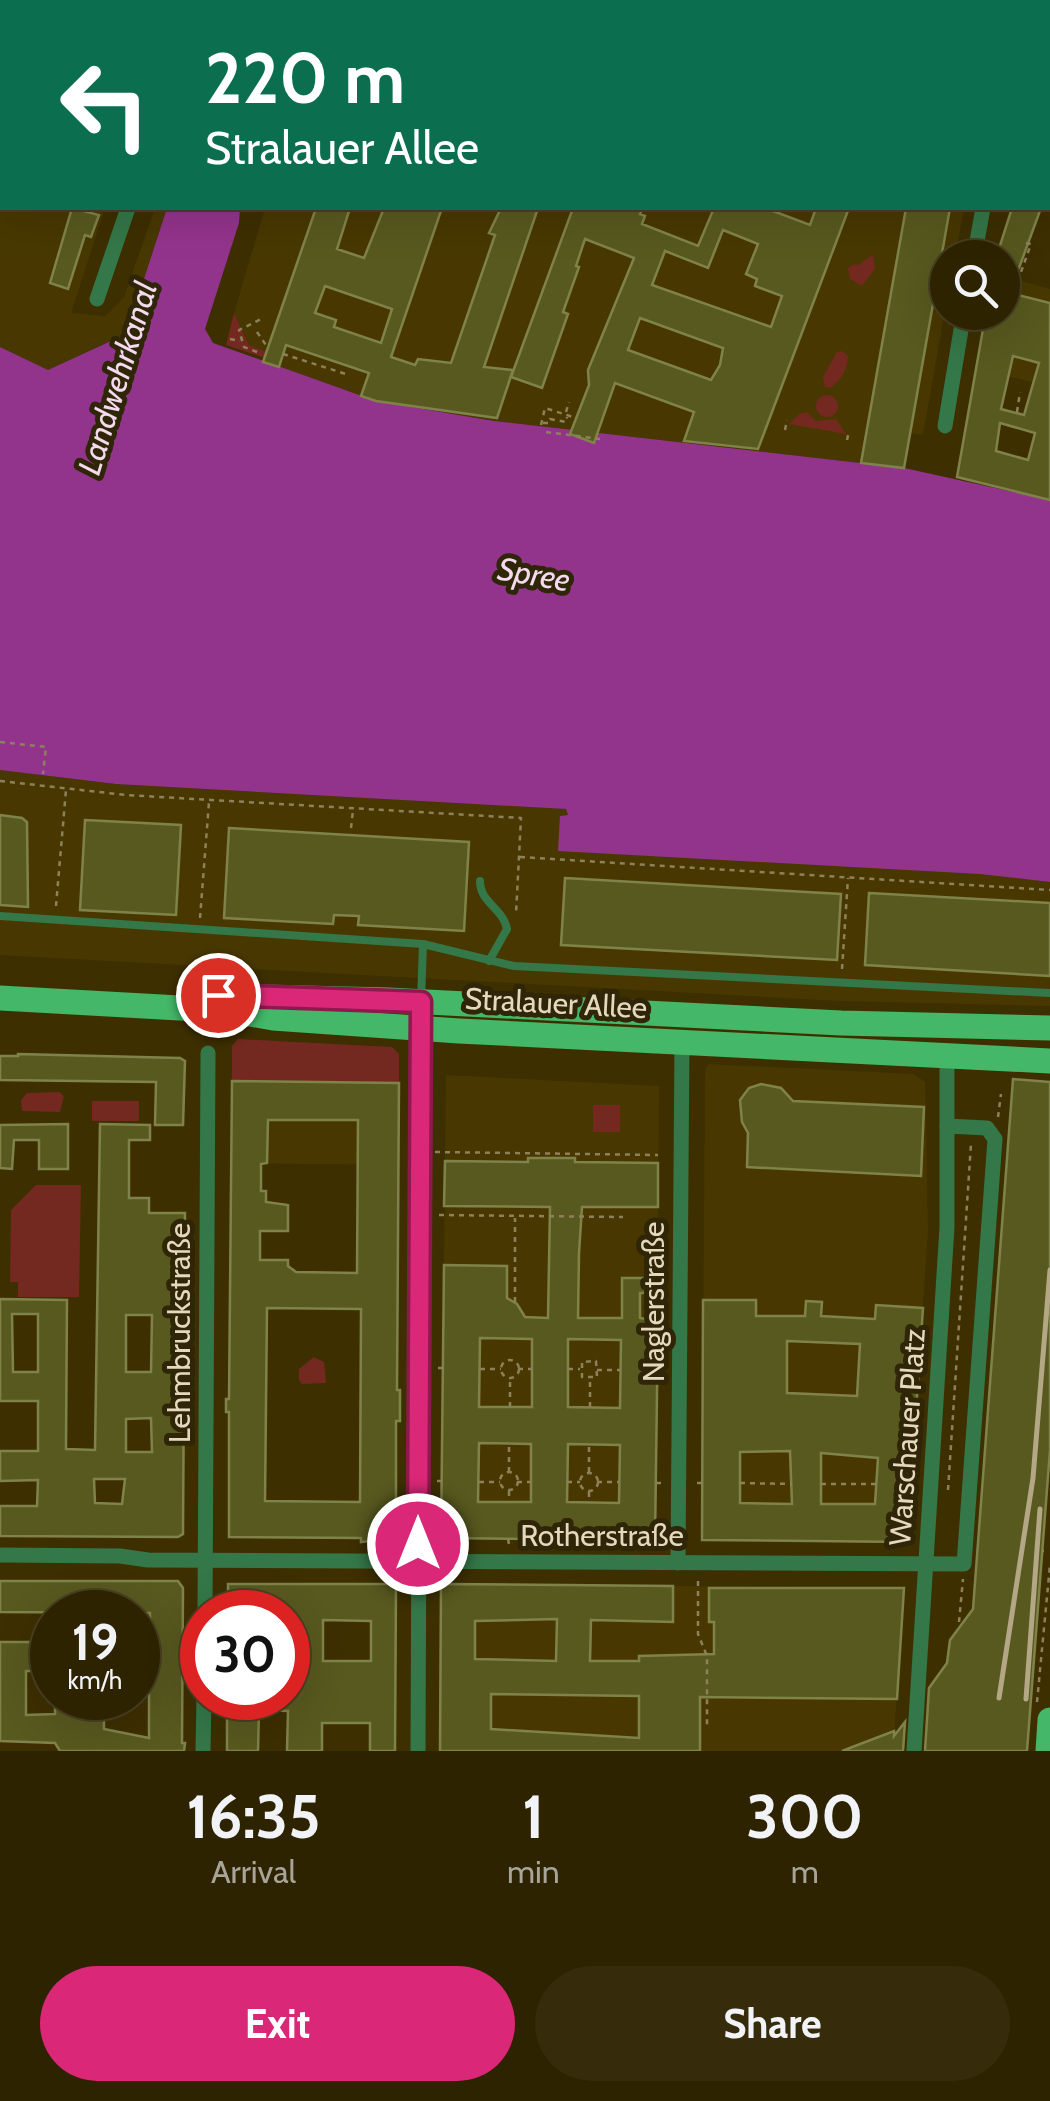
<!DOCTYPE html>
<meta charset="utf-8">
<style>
:root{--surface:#2e2300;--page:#362b0a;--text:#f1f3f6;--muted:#a7a499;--line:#494022;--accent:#db2777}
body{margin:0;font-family:Cabin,sans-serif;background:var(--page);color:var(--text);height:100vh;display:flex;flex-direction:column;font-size:38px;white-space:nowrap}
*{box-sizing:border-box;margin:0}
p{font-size:32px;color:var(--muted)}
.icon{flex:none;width:55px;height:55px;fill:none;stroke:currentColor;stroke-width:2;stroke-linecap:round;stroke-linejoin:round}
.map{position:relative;height:1751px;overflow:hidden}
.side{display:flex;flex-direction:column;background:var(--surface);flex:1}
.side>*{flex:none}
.banner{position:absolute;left:0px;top:0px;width:1050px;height:210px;box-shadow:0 10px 40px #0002,0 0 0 2px var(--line);background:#0b6e4f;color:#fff;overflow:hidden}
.buttons{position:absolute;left:930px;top:240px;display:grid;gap:20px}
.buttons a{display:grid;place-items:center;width:90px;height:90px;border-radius:50%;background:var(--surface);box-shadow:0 10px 40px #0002,0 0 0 2px var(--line);font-size:50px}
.speed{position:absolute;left:30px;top:1590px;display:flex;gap:20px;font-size:50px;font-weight:700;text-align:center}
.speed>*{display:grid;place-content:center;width:130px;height:130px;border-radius:50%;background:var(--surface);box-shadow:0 10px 40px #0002,0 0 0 2px var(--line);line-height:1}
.speed small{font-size:25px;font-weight:400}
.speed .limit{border:15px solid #d22;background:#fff;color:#111}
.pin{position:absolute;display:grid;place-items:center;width:85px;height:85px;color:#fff;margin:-42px;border:5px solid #fff;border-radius:50%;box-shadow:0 2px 10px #0007}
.me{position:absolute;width:110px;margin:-55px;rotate:0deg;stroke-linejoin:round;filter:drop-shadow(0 0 8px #0008)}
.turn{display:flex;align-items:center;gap:35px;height:210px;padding:0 40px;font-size:45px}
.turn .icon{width:130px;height:130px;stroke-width:2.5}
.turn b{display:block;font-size:70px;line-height:85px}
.eta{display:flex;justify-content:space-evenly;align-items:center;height:170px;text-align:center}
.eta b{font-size:60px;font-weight:800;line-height:70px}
.action{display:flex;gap:20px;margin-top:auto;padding:20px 40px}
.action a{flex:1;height:115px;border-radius:60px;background:var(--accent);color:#fff;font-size:40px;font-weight:800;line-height:115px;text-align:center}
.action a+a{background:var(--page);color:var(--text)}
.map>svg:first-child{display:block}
.built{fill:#483800}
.green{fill:#73291f}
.water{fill:#93348c}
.building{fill:#58591f;stroke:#808349;stroke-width:2.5;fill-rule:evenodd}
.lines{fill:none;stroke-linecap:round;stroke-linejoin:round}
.path{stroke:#8d815b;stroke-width:2.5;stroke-dasharray:5 5;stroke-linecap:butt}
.service{stroke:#347748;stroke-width:8}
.minor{stroke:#347748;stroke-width:15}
.secondary{stroke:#249e52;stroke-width:20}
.primary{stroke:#44b768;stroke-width:25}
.rail{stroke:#b3a786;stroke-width:5}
.route-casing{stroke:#8e194d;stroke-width:25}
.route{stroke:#db2777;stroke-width:18}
.labels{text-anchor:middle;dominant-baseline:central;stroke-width:10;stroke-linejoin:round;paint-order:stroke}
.street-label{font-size:30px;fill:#e4d9bd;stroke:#2f2507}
.water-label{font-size:32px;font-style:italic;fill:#f3daef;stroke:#2f2507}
</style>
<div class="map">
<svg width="1050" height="1751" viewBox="0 0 1050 1751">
<rect width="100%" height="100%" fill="#3d2f00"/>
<g class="built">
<path d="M 0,0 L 173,0 L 2,2 L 2,208 L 105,208 L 71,313 L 105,316 L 124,297 L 155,208 L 167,208 L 126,333 L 48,370 L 0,347 Z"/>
<path d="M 325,0 L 710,0 L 717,2 L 325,2 Z"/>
<path d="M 265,208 L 964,208 L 955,257 L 948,258 L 947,299 L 923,435 L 910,433 L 904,468 L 494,421 L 376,401 L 263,362 L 267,352 L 249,345 L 234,313 Z"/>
<path d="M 1003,276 L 1050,289 L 1050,387 L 1008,376 Z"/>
<path d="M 0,770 L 116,784 L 566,809 L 568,815 L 561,816 L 1050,882 L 1050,1006 L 841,1001 L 0,955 Z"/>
<path d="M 238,1039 L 399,1066 L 399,1165 L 231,1163 L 232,1046 Z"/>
<path d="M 709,1064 L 914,1074 L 925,1082 L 928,1231 L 907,1542 L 702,1540 L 705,1069 Z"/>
<path d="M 446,1075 L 659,1086 L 655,1541 L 441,1539 Z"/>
<path d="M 441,1584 L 904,1588 L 893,1751 L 440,1751 Z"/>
</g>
<g class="green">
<path d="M 873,254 L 875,269 L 862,286 L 850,279 L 848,268 L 854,264 L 859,265 Z"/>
<path d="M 234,313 L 249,345 L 267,352 L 265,358 L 226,345 Z"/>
<path d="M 841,351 L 848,356 C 847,370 842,379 830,388 L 825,387 L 823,377 L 837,352 Z"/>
<circle cx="827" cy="406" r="11"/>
<path d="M 807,412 L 816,421 L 836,419 L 846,434 L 789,424 L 799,414 Z"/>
<path d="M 238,1039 L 392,1047 L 399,1054 L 399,1083 L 232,1081 L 232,1046 Z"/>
<path d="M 59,1092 L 64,1096 L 60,1112 L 22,1111 L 21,1100 L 27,1093 Z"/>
<rect x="92" y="1101" width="47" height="20"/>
<rect x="593" y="1105" width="27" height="27"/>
<path d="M 36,1185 L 81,1185 L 79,1297 L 18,1297 L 18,1282 L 10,1282 L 11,1210 Z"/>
<path d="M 314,1357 L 324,1362 L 326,1383 L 302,1384 L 299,1380 L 299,1369 Z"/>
</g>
<path class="water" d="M 167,208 L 240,208 L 239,223 L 205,329 L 213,343 L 376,401 L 494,421 L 904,468 L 1050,500 L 1050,882 L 980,874 L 558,851 L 560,816 L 568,815 L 566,809 L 116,784 L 0,770 L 0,347 L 48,370 L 126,334 Z"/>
<g class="building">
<path d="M 72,208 L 99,215 L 91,237 L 85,235 L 68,289 L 50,283 Z"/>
<path d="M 316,208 L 350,208 L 337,249 L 364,258 L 384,208 L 442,208 L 391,357 L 415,365 L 418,359 L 451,363 L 495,235 L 489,233 L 501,208 L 526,208 L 537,211 L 484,367 L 513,370 L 497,418 L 376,401 L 361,396 L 369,373 L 286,345 L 279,367 L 263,362 ZM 325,286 L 392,309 L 381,343 L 334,327 L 336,320 L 315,313 Z"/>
<path d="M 573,208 L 643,208 L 640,214 L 645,216 L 642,224 L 698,246 L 714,208 L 765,208 L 810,225 L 816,208 L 849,208 L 758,449 L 684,441 L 694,412 L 615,383 L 594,443 L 570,434 L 589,385 L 588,370 L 634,258 L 585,239 L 576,266 L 579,267 L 563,312 L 568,314 L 542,388 L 511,377 ZM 723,230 L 758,244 L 746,274 L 757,279 L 755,286 L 782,296 L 771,327 L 652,285 L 665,251 L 708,268 ZM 640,318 L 723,348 L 720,365 L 711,380 L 628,350 Z"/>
<path d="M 906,208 L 950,208 L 904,468 L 861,463 Z"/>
<path d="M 1012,208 L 1041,208 L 1019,268 L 1002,262 L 1002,258 L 996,258 Z"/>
<path d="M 1002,291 L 1050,303 L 1050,500 L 957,477 L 986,312 L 1002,312 ZM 1013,356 L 1039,363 L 1024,415 L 1001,409 ZM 1000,423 L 1035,433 L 1028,460 L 996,451 Z"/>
<path d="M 0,815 L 22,818 L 27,822 L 28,907 L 0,905 Z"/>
<path d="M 85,820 L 181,825 L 176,915 L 80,910 Z"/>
<path d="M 229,828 L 469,842 L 464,931 L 358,925 L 359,916 L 334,915 L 333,924 L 224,918 Z"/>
<path d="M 565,878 L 841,894 L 837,960 L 561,945 Z"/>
<path d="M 869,893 L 1050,903 L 1050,976 L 865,965 Z"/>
<path d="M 18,1054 L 180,1058 L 185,1061 L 183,1125 L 155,1125 L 156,1082 L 0,1080 L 0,1056 L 18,1056 Z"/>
<path d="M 1013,1079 L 1050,1082 L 1050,1450 L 1027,1751 L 925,1751 L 929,1688 L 947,1663 L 950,1640 L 973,1609 Z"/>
<path d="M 232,1081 L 399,1083 L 397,1390 L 400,1390 L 400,1421 L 396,1421 L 396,1538 L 361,1542 L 361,1538 L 229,1537 L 229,1412 L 226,1412 L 226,1399 L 229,1399 ZM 268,1120 L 358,1120 L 357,1273 L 296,1272 L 288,1266 L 288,1260 L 260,1260 L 260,1231 L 288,1231 L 288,1205 L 266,1202 L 266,1191 L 261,1191 L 261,1164 L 267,1163 ZM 267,1308 L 361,1309 L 360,1502 L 265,1501 Z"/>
<path d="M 761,1084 L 781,1088 L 793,1101 L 924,1107 L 921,1176 L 747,1167 L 748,1133 L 742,1122 L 740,1100 L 749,1088 Z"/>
<path d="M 68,1124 L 68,1169 L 39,1169 L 39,1140 L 14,1140 L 12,1169 L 0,1168 L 0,1125 Z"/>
<path d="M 100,1124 L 150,1125 L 150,1140 L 129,1140 L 129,1198 L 149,1198 L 149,1213 L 185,1213 L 183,1534 L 178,1537 L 0,1536 L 0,1506 L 37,1506 L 38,1480 L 0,1481 L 0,1451 L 38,1451 L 38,1401 L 0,1401 L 0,1299 L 67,1300 L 66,1449 L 95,1450 ZM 12,1314 L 38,1314 L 38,1372 L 13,1372 ZM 126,1315 L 152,1315 L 151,1372 L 126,1372 ZM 151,1418 L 152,1452 L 126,1452 L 126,1419 ZM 94,1479 L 125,1479 L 122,1504 L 95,1503 Z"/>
<path d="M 528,1158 L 575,1158 L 575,1162 L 658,1163 L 658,1207 L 582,1207 L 579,1253 L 578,1318 L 622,1318 L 622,1278 L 656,1278 L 656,1293 L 640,1293 L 640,1318 L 658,1321 L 655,1540 L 441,1538 L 444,1265 L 507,1266 L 507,1298 L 517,1304 L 525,1317 L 548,1318 L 550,1207 L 444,1206 L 445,1161 L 528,1162 ZM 480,1338 L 532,1339 L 532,1407 L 479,1407 ZM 568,1339 L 621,1340 L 620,1408 L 568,1407 ZM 479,1443 L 531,1444 L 531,1502 L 478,1502 ZM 568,1444 L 620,1445 L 619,1503 L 567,1502 Z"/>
<path d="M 703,1300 L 756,1300 L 756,1316 L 805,1316 L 806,1301 L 822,1302 L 821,1316 L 875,1319 L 876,1305 L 923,1308 L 907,1542 L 702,1540 ZM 787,1341 L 860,1344 L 857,1396 L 787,1393 ZM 790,1451 L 792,1504 L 740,1503 L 740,1452 ZM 821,1453 L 878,1458 L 875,1504 L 821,1504 Z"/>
<path d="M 0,1581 L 178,1581 L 183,1588 L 182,1743 L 185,1743 L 184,1751 L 60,1751 L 55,1743 L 0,1741 L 0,1642 L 36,1642 L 36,1657 L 43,1657 L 43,1671 L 26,1671 L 26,1715 L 55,1714 L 55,1698 L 104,1698 L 104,1729 L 149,1738 L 149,1693 L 138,1693 L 138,1663 L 150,1663 L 150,1613 L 0,1612 Z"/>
<path d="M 228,1584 L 396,1584 L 395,1751 L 370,1751 L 370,1723 L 322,1723 L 322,1751 L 287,1751 L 288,1711 L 259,1710 L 258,1751 L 227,1751 L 227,1698 L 288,1698 L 288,1612 L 228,1612 ZM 323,1620 L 371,1621 L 371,1661 L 323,1661 Z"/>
<path d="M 441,1584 L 673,1586 L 673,1622 L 591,1620 L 590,1661 L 639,1661 L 639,1656 L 714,1654 L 714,1622 L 709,1622 L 709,1588 L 904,1588 L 897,1699 L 700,1697 L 700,1751 L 440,1751 ZM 557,1619 L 556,1661 L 475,1659 L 475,1621 ZM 491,1694 L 639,1696 L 639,1738 L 491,1729 Z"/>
<path d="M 905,1722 L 903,1751 L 842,1751 L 894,1731 L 894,1736 Z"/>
</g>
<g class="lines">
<g class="path">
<path d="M 176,0 L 181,2"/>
<path d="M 218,2 L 219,0"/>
<path d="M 581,2 L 582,0"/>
<path d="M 0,27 L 2,28"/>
<path d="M 1002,266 L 1021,272 L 1031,244 L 1026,243"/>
<path d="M 257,332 L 268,348"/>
<path d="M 230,339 L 240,341"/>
<path d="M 257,352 L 244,347 L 239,330 L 261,319"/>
<path d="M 283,354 L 349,375"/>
<path d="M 566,412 L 569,402"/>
<path d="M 1017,412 L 1020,392"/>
<path d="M 543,423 L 549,423 L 550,419 L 566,422 L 567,417"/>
<path d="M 541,425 L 545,408 L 576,418"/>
<path d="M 785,430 L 787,420"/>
<path d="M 546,432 L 600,439"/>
<path d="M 847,440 L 849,431"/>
<path d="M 0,742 L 46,747 L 43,774"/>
<path d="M 0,781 L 126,795 L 521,818 L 516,914"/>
<path d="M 351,828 L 353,810"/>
<path d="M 520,857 L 1050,890"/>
<path d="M 56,906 L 66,790"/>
<path d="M 200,918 L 209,802"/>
<path d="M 842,969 L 848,878"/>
<path d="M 998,1117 L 1001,1094"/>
<path d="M 435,1152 L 658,1155"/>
<path d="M 439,1215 L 623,1217"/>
<path d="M 515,1302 L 515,1218"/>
<circle cx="510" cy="1369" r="9"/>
<path d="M 596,1361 L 597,1377 L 582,1377 L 582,1362 Z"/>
<path d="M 438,1368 L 443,1368"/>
<path d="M 480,1369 L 501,1369"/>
<path d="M 518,1369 L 532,1369"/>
<path d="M 568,1369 L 580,1369"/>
<path d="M 657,1369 L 662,1370"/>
<path d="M 597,1370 L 620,1370"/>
<path d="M 510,1407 L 510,1378"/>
<path d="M 590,1407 L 590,1378"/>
<path d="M 509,1472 L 509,1444"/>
<path d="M 589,1472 L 589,1444"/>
<circle cx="509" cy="1481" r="9"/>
<circle cx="589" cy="1482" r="9"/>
<path d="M 437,1481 L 442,1481"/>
<path d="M 479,1482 L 500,1482"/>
<path d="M 517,1482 L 531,1482"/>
<path d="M 567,1482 L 580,1482"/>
<path d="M 597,1482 L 619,1482"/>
<path d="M 656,1483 L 661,1483"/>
<path d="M 697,1483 L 702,1483"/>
<path d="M 740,1483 L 792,1484"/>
<path d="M 821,1484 L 876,1484"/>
<path d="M 948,1490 L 971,1144"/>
<path d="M 509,1491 L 509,1502"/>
<path d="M 589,1492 L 589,1503"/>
<path d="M 508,1539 L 509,1544"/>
<path d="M 589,1544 L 589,1540"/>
<path d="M 1042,1551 L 1044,1551"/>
<path d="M 698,1581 L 698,1634 L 707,1656 L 707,1728"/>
<path d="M 959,1622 L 963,1579"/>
<path d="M 1037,1702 L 1050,1565"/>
</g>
<g class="service">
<path d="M 1022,0 L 1035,2"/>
<path d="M 480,881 C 480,903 503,908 507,929 L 489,961"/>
<path d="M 0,916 L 423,944 L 514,966 L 1050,993"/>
<path d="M 421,1000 L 423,944"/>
</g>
<g class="minor">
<path d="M 198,2 L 199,0"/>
<path d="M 1014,2 L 1015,0"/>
<path d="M 974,258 L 983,208"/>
<path d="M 97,299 L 128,208"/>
<path d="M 945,426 L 964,312"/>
<path d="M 0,1555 L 120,1556 L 148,1560 L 964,1564 L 995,1139 L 987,1128 L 947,1126"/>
<path d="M 678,1563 L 682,1042"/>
<path d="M 205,1612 L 208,1053"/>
<path d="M 203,1751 L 204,1698"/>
<path d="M 418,1751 L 421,1020"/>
<path d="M 914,1751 L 947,1227 L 947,1055"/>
</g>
<g class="secondary">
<path d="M 761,0 L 767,2"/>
<path d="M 1048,117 L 1050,118"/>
</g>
<g class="primary">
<path d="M 226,996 L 388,1000 L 841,1023 L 1050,1028"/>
<path d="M 0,998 L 233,1011 L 273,1018 L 459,1031 L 1050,1061"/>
<path d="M 1048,1751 L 1050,1720"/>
</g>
<g class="rail">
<path d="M 999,1698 L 1033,1478 L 1050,1270"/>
<path d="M 1026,1699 L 1040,1509"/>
</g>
</g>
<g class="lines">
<g class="route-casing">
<path id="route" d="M 218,995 L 421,1002 L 418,1544"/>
</g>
<use href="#route" class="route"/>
</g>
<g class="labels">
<g class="street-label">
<text transform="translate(556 1003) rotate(3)">Stralauer Allee</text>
<text transform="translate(653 1302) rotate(-90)">Naglerstraße</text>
<text transform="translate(179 1333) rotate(-90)">Lehmbruckstraße</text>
<text transform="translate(907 1437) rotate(-86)">Warschauer Platz</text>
<text x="602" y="1535">Rotherstraße</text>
</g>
<g class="water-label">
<text transform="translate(117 378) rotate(-73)">Landwehrkanal</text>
<text transform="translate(534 574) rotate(10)">Spree</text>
</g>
</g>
</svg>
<div class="buttons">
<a><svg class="icon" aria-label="search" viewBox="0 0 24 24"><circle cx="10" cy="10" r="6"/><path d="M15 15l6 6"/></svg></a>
</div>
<div class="speed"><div>19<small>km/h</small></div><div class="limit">30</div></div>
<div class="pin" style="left:218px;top:995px;background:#d93025"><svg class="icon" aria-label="arrive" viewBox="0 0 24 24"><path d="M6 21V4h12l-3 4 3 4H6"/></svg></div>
<svg class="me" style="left:418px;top:1544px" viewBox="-20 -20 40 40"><circle r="17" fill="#db2777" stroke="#fff" stroke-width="3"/><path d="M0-11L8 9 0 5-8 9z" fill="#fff"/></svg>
<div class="banner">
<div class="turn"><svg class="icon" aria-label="left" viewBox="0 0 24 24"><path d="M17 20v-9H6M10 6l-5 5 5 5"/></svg><div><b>220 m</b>Stralauer Allee</div></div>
</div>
</div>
<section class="side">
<div class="eta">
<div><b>16:35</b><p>Arrival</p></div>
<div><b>1</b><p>min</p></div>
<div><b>300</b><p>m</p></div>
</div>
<div class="action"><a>Exit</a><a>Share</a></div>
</section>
